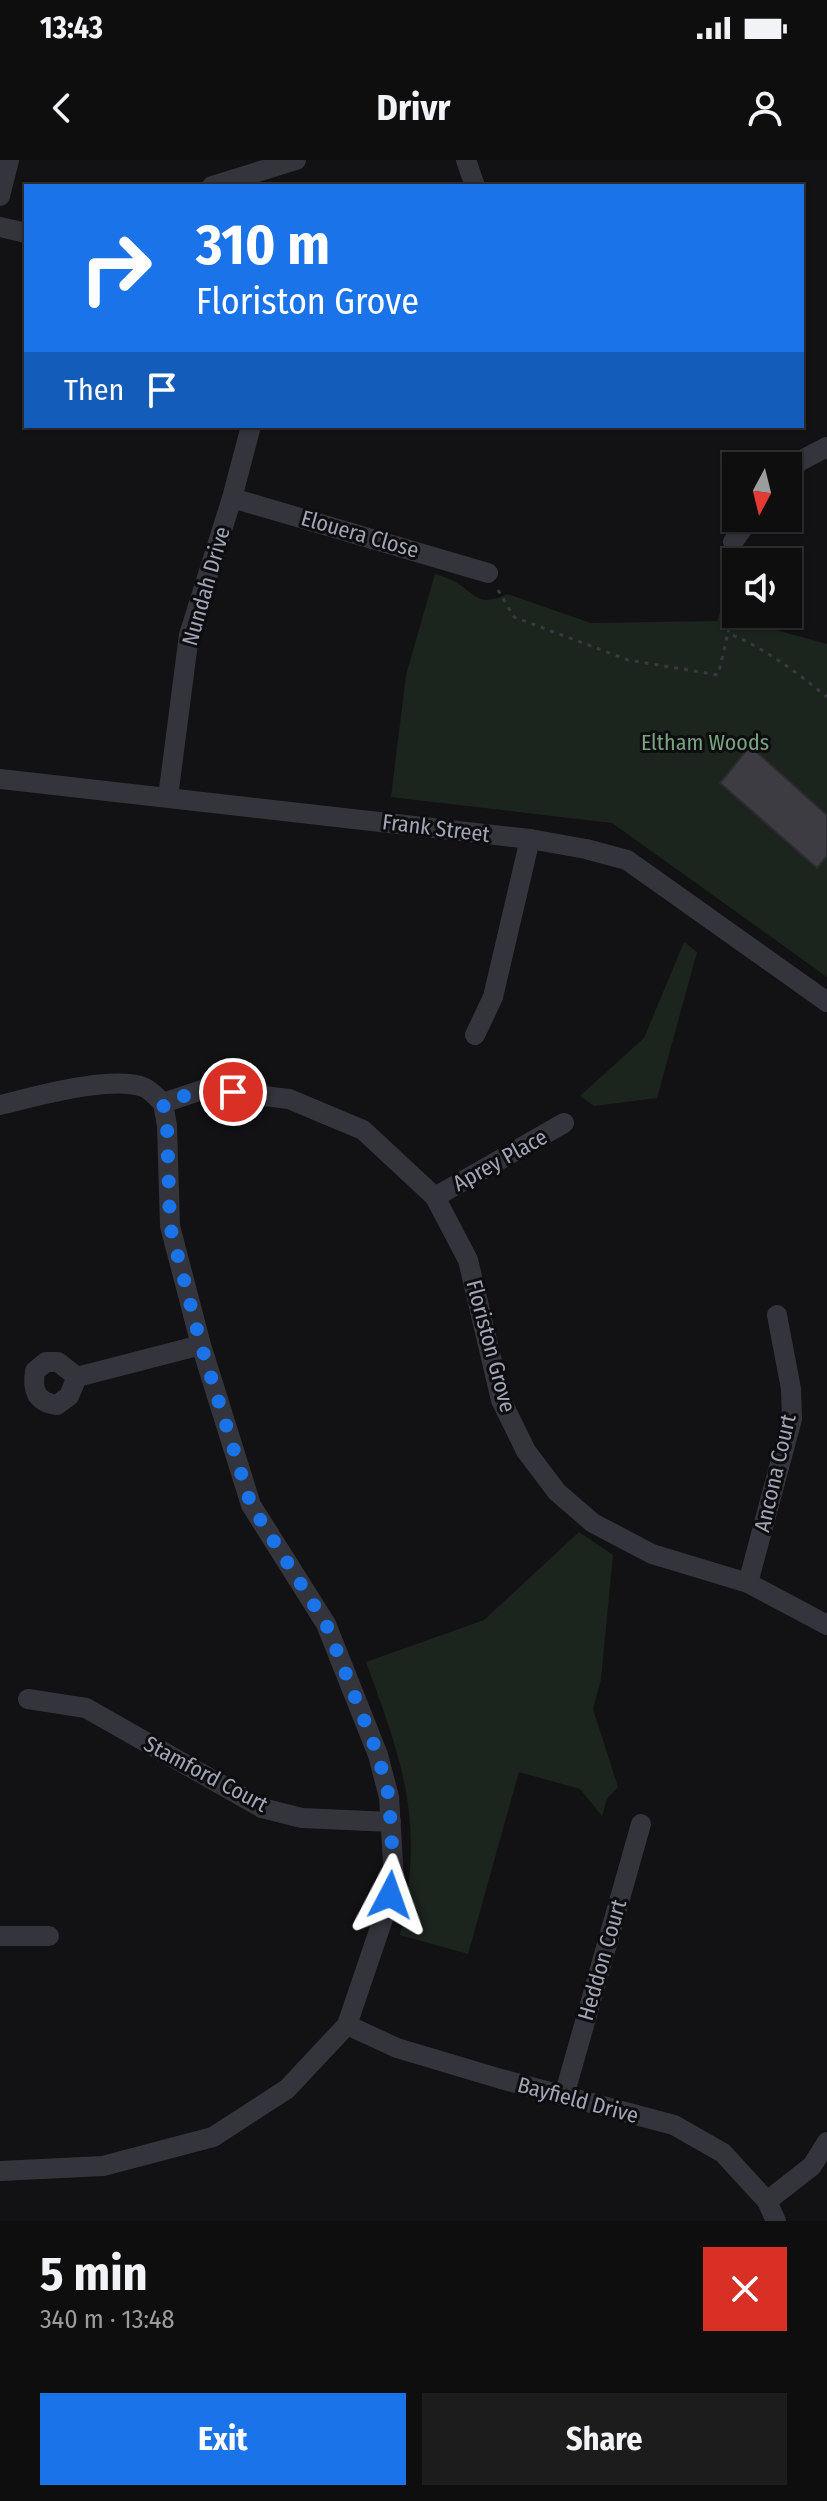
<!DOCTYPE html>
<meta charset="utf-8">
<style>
:root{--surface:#0e0e0f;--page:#1c1c1d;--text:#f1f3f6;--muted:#9b9c9e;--line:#2e2e2f;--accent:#1a73e8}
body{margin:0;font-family:"Fira Sans Condensed",sans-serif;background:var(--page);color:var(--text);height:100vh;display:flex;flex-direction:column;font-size:30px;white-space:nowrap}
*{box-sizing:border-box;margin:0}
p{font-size:26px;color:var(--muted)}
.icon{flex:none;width:44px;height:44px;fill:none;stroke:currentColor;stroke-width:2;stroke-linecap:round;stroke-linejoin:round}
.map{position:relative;height:2061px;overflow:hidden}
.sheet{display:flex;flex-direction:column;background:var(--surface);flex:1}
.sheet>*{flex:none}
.top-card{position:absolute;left:24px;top:24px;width:780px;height:244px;border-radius:0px;box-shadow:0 2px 6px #0004,0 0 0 2px var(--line);background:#1a73e8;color:#fff;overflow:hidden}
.needle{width:52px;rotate:187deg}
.controls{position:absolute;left:722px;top:292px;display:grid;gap:16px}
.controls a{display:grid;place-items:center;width:80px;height:80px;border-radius:0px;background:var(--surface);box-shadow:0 2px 6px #0004,0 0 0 2px var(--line);font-size:40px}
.pin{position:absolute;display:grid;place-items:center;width:68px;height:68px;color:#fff;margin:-34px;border:4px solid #fff;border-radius:50%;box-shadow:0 2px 8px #0007}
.me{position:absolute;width:88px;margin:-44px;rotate:4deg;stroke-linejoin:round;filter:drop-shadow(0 0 6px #0008)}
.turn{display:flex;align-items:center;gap:28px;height:168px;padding:0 40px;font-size:36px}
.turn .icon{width:104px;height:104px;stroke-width:2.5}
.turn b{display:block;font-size:56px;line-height:68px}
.then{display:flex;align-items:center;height:76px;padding:0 40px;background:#0003;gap:16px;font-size:30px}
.round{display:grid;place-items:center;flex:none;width:84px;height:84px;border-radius:0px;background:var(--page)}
.head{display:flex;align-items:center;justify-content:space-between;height:136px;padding:0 40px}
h1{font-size:48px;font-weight:700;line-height:60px}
.action{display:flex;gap:16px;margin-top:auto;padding:16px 40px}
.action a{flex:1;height:92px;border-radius:0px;background:var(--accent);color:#fff;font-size:32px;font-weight:700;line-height:92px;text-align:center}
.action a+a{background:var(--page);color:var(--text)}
.status{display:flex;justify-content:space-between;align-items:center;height:56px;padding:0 40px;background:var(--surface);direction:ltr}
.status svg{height:22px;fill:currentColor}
header{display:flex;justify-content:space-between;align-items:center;height:104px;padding:0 40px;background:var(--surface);font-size:36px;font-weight:700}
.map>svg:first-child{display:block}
.green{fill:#1c241e}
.building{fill:#3c3c42;stroke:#2c2b30;stroke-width:2}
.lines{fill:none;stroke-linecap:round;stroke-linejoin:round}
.path{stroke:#383940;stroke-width:3;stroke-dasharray:4 6;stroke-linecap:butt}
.minor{stroke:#34343c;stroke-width:20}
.route{stroke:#1a73e8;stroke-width:14;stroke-dasharray:0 25.2}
.labels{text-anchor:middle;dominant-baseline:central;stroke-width:6;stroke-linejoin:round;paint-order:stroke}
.street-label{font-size:22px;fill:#a2a5b6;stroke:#0d0d0f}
.park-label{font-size:22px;fill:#76a380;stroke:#0d0d0f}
</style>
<div class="status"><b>13:43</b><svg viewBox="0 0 49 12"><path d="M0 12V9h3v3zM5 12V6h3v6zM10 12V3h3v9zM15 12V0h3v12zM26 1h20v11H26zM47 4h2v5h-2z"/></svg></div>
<header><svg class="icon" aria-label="back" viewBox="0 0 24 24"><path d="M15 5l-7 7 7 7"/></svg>Drivr<svg class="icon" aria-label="person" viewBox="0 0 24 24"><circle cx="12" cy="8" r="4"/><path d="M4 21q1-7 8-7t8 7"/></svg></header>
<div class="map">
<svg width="827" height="2061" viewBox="0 0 827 2061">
<rect width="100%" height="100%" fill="#121214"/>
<g class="green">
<path d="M 735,406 L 736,461 L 744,461 L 827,484 L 827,817 L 612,663 L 391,637 L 406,515 L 435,414 C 441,416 448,418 454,421 C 476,434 478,448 507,434 L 591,463 L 717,461 Z"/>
<path d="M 684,782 L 697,792 L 657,938 L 594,946 L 580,936 L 644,878 Z"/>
<path d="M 579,1372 L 613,1395 L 601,1519 L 593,1549 L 618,1627 L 607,1639 L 602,1656 L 580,1629 L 519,1612 L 468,1794 L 400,1775 C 425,1663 404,1606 366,1502 L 484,1460 Z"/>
</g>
<path class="building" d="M 750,586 L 827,655 L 827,696 L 817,708 L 720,623 Z"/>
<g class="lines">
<g class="path">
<path d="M 736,429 L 728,473 C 766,489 795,511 827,537"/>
<path d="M 498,430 L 514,457 L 628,500 L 718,515 L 728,473"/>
</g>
<g class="minor">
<path d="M 466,0 L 475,26"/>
<path d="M 212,26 L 296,0"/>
<path d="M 0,36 L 9,0"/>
<path d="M 0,67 L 26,73"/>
<path d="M 788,313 L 800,301 L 827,287"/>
<path d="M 232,338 L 488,413"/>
<path d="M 733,382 L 750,358"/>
<path d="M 0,619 L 530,679 L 586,689 L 627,700 L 827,842"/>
<path d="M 168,637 L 189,475 L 232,338 L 251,266"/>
<path d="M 475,875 L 493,837 L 530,679"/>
<path d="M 163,943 L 205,929 L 289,939 L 363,970 L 435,1037 L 468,1100 L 501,1240 L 526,1291 L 557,1332 L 593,1363 L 652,1394 L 748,1423 L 827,1465"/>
<path d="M 0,945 C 34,937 111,915 143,927 C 150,929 157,938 163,943"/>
<path d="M 435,1037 L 564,963"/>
<path d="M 46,1202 L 58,1202 L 77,1217 L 69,1236 L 57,1245 C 36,1242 32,1230 35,1211 Z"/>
<path d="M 77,1217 L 201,1185"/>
<path d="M 748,1423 L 792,1259 L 791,1229 L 777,1155"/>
<path d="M 28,1539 L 86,1548 L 262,1648 L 302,1658 L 391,1662"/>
<path d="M 0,1776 L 49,1776"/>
<path d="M 347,1865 L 397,1888 L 501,1919 L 674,1965 L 723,1993 L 767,2041 L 776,2061"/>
<path d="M 564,1936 L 641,1664"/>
<path d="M 0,2011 L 103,2006 L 213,1977 L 287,1929 L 347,1865 L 386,1750 L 394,1719 L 389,1637 L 378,1595 L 326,1464 L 251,1345 L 201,1185 L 170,1066 L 167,966 L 163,943"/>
<path d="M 767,2041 L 812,2006 L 827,1982"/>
</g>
</g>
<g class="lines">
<path class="route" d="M 233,932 L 205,929 L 163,943 L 167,966 L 170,1066 L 201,1185 L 251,1345 L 326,1464 L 378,1595 L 389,1637 L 394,1719 L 390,1735"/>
</g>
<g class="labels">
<g class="street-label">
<text transform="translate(360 374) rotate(16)">Elouera Close</text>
<text transform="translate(206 426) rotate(-74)">Nundah Drive</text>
<text transform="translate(436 668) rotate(7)">Frank Street</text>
<text transform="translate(500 1000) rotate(-29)">Aprey Place</text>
<text transform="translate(491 1186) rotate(75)">Floriston Grove</text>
<text transform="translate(775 1313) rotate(-77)">Ancona Court</text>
<text transform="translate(206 1614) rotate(28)">Stamford Court</text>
<text transform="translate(602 1800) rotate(-74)">Heddon Court</text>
<text transform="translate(578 1940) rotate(15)">Bayfield Drive</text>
</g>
<g class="park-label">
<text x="705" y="582">Eltham Woods</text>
</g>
</g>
</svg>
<div class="controls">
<a><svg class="needle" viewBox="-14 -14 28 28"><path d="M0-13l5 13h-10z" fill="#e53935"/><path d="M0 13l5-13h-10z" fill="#9b9c9e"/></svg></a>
<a><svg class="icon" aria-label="sound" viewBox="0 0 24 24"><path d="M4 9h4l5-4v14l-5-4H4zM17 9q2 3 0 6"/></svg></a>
</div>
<div class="pin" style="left:233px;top:932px;background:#d93025"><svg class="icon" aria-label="arrive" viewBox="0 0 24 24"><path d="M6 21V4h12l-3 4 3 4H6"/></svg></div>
<svg class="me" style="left:390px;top:1735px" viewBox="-20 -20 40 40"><path d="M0-17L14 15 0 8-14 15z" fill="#1a73e8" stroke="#fff" stroke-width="4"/></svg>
<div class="top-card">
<div class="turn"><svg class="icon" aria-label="right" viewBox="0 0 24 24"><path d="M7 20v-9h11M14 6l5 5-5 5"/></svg><div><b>310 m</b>Floriston Grove</div></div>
<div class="then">Then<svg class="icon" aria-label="arrive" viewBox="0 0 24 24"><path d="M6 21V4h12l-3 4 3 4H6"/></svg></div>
</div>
</div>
<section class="sheet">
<div class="head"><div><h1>5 min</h1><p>340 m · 13:48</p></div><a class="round" style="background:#d93025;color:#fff"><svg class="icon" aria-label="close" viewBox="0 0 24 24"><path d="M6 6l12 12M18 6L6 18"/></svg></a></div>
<div class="action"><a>Exit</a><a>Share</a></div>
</section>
